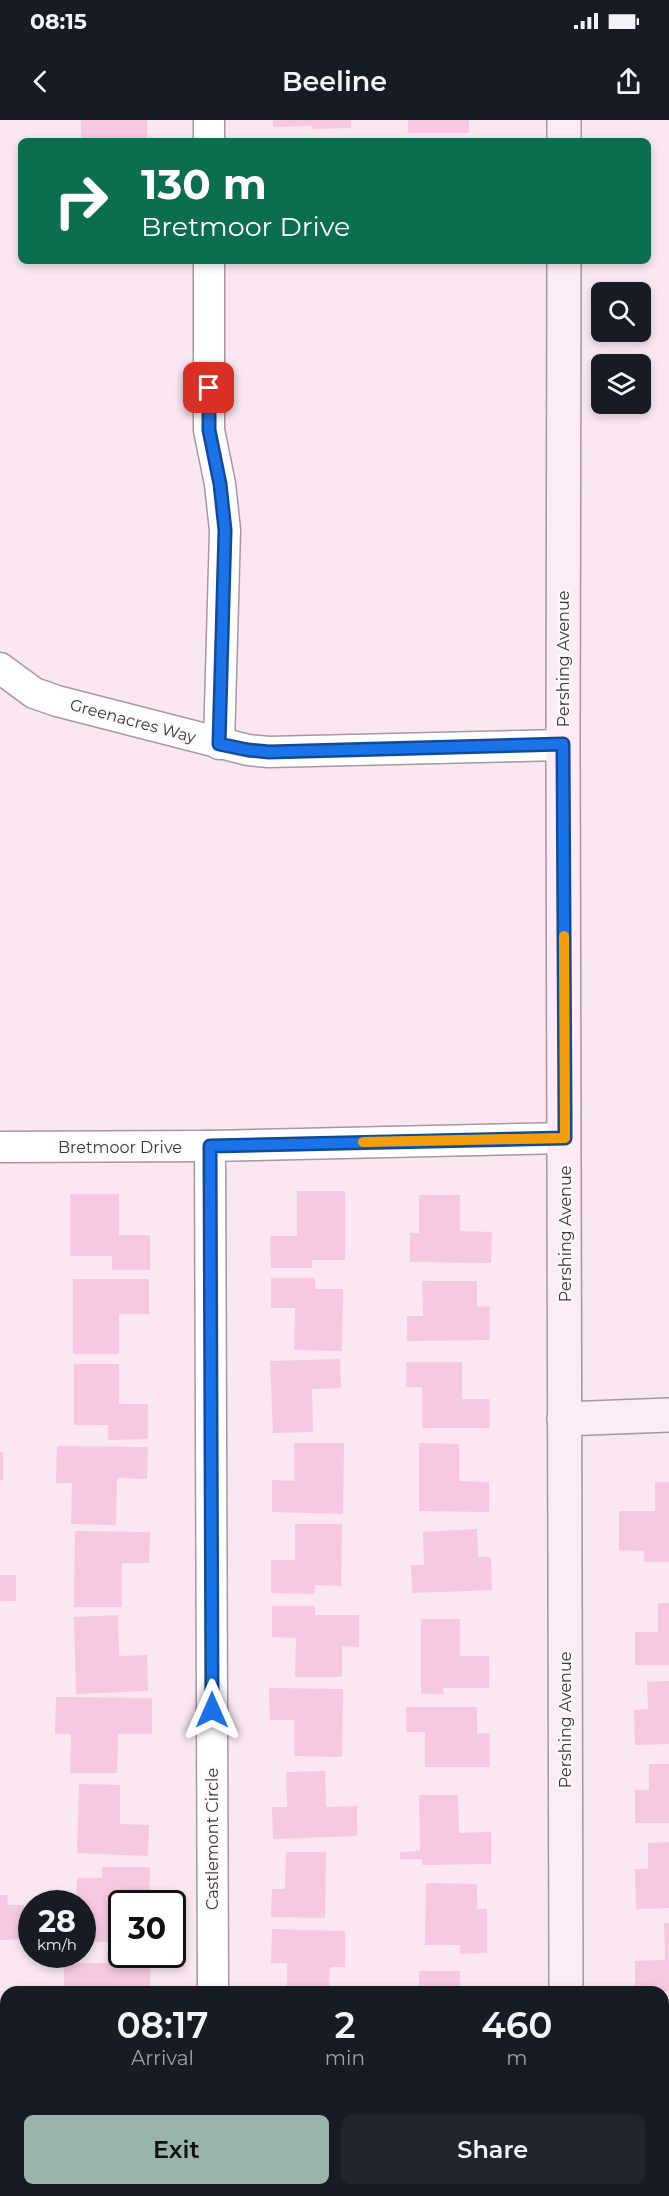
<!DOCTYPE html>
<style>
:root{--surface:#171b24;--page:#20242c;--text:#f1f3f6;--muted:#9ea1a6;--accent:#98b4ab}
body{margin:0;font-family:Montserrat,sans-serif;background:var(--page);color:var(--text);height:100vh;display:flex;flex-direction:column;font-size:22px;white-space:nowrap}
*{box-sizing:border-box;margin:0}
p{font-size:20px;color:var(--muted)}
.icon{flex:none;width:33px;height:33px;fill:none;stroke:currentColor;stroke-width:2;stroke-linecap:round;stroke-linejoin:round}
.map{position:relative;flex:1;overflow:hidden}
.side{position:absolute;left:0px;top:1866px;width:669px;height:210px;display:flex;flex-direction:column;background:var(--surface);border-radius:18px 18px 0 0;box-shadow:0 3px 9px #0003}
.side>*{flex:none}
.top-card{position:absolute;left:18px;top:18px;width:633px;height:126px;border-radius:9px;box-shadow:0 3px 9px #0003;background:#0b6e4f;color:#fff;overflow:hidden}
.tools{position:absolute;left:591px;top:162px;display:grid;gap:12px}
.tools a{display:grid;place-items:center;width:60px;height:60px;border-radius:9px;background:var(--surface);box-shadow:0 3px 9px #0003;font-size:30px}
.speed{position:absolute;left:18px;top:1770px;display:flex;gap:12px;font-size:30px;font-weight:700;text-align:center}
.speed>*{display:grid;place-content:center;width:78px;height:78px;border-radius:50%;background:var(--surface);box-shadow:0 3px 9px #0003;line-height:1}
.speed small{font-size:15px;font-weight:400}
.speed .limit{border:3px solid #111;border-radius:9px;background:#fff;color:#111}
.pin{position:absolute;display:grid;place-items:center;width:51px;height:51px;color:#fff;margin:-26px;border-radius:12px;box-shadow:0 3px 9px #0006}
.me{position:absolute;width:66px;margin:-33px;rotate:0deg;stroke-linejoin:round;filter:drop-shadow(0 0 4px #0008)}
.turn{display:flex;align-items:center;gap:21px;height:126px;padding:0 24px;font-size:27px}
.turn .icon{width:78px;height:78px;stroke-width:2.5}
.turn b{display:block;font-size:42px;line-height:51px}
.eta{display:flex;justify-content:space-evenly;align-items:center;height:102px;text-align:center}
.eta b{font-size:36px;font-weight:600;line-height:42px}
.primary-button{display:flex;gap:12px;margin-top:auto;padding:12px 24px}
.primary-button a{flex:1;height:69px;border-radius:9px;background:var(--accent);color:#111;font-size:24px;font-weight:600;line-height:69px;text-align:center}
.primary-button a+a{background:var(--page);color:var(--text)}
.status{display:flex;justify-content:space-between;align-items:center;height:42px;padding:0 30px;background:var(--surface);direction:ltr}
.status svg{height:16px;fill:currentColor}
header{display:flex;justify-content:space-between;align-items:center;height:78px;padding:0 24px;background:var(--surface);font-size:27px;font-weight:600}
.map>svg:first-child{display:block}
.building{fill:#f6c8e1}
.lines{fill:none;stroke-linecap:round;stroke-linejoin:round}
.street-casing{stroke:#a897a0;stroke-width:33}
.secondary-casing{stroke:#a897a0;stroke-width:36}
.street{stroke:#fff;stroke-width:30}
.secondary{stroke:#fdebf5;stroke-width:33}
.route-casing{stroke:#114b97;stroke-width:15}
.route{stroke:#1a73e8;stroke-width:10}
.slow{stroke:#f59e0b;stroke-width:10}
.labels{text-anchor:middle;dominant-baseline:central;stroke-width:5;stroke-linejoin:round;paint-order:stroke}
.street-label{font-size:16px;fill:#3d363a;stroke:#fdf9fb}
</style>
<div class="status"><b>08:15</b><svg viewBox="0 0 49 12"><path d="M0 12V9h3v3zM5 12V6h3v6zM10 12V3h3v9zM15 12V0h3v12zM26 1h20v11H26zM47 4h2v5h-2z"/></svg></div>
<header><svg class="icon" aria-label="back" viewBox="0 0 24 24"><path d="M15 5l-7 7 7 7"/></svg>Beeline<svg class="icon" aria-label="share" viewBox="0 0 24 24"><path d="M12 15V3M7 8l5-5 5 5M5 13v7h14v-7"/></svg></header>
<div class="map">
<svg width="669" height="2076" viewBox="0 0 669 2076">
<rect width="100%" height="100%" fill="#fae7f1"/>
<g class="building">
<rect x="81" y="0" width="66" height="21"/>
<path d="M 273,0 L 351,0 L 351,8 L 312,9 L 312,6 L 273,7 Z"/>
<rect x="408" y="0" width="61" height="13"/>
<path d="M 297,1071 L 345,1071 L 345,1140 L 312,1140 L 312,1148 L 271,1148 L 270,1116 L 297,1116 Z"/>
<path d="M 70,1074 L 119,1074 L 119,1115 L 150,1115 L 150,1150 L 112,1150 L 112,1136 L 70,1136 Z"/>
<path d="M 419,1075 L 460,1075 L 460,1111 L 492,1112 L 491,1143 L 410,1142 L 410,1113 L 419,1113 Z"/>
<path d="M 271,1158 L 315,1158 L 315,1169 L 343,1169 L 342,1231 L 294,1230 L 295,1188 L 271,1188 Z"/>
<path d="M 73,1159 L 149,1159 L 149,1194 L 119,1194 L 119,1234 L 73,1234 Z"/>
<path d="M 422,1161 L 477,1161 L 477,1187 L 490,1186 L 490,1220 L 407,1221 L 407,1196 L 423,1196 Z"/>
<path d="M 340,1239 L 341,1268 L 312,1269 L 313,1312 L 273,1313 L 270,1241 Z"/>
<path d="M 406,1242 L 462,1242 L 462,1279 L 490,1279 L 490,1308 L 422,1308 L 422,1267 L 406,1267 Z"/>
<path d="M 74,1244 L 119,1244 L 119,1284 L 148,1284 L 148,1319 L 108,1320 L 108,1305 L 74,1305 Z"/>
<path d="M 294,1323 L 344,1323 L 343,1394 L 272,1392 L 272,1360 L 294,1361 Z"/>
<path d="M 419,1323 L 459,1324 L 459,1361 L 489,1362 L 489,1392 L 419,1391 Z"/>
<path d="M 57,1326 L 148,1327 L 147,1359 L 117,1358 L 116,1405 L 71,1404 L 72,1363 L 56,1363 Z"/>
<rect x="0" y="1332" width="3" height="28"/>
<path d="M 655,1362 L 669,1362 L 669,1442 L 644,1442 L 644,1431 L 619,1430 L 619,1391 L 655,1391 Z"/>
<path d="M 295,1404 L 342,1404 L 341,1466 L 315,1465 L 314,1474 L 271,1473 L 271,1440 L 295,1440 Z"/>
<path d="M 477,1409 L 478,1437 L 491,1437 L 492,1470 L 412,1473 L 411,1445 L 424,1445 L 423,1412 Z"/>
<path d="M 75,1411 L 150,1412 L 149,1443 L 122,1443 L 122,1487 L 74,1487 Z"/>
<rect x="0" y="1455" width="16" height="26"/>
<path d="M 658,1483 L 669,1483 L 669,1545 L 635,1545 L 635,1512 L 658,1512 Z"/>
<path d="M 272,1486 L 315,1486 L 315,1495 L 359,1495 L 359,1527 L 342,1526 L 342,1557 L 295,1557 L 296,1518 L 272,1517 Z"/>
<path d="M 118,1495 L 119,1536 L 147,1535 L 148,1571 L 76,1574 L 74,1497 Z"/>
<path d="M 421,1499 L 460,1499 L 460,1536 L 489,1536 L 489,1568 L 443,1568 L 444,1574 L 421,1574 Z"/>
<path d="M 669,1561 L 669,1624 L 635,1625 L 634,1590 L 648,1589 L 647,1562 Z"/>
<path d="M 269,1568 L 343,1569 L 342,1637 L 294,1636 L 294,1600 L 270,1600 Z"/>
<path d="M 56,1577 L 152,1578 L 152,1614 L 118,1614 L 117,1653 L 70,1653 L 71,1614 L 55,1614 Z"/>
<path d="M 406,1587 L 477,1587 L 477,1614 L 490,1613 L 490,1647 L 425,1647 L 425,1612 L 406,1612 Z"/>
<path d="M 649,1644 L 669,1644 L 669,1703 L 635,1703 L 635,1670 L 649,1670 Z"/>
<path d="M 325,1651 L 326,1687 L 357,1686 L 357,1716 L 273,1719 L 272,1687 L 287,1687 L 286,1652 Z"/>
<path d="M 79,1664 L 120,1665 L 120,1704 L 149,1705 L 148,1736 L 77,1733 Z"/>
<path d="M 419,1675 L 458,1675 L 459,1713 L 491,1712 L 491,1744 L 422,1745 L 422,1739 L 400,1739 L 400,1732 L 420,1731 Z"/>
<path d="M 669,1722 L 669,1788 L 636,1789 L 635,1749 L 648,1749 L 648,1723 Z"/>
<path d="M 286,1732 L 326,1732 L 325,1798 L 271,1797 L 272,1769 L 285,1769 Z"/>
<path d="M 102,1747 L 150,1747 L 149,1782 L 119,1781 L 118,1822 L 82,1822 L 82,1784 L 76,1784 L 77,1758 L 102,1758 Z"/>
<path d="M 426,1763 L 477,1764 L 477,1789 L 487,1789 L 487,1833 L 460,1834 L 460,1825 L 425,1825 Z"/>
<path d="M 0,1775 L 8,1775 L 7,1785 L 24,1785 L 24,1819 L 0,1820 Z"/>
<path d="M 664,1803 L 669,1803 L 669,1871 L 635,1871 L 635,1841 L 665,1840 Z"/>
<path d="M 272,1809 L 345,1811 L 345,1847 L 330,1847 L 329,1872 L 287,1872 L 287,1843 L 271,1843 Z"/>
<path d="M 122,1831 L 122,1834 L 150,1834 L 150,1866 L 118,1866 L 118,1872 L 64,1872 L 64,1843 L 107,1843 L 107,1832 Z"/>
<rect x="419" y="1851" width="41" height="21"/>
<path d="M 663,1884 L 669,1884 L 669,1953 L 666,1953 Z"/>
<rect x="663" y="1966" width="6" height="61"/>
<path d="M 669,2043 L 669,2076 L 634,2076 L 634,2070 L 663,2070 L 663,2044 Z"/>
<path d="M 53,2070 L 129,2070 L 128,2076 L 72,2076 L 52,2072 Z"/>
<path d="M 271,2070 L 318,2070 L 317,2076 L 270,2076 Z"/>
<rect x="417" y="2070" width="68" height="6"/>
</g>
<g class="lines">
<g class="street-casing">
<g id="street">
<path d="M 209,0 L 209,21"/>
<path d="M 209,141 L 209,310 L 220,364 L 225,410 L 219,624"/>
<path d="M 0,548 L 34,573 L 57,581 L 248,630 L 269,632 L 563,625"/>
<path d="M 210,1026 L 213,1872"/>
<path d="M 0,1027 L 210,1026 L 565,1018"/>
<path d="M 191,2076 L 193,2070"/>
</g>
</g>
<g class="secondary-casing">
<g id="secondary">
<path d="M 564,21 L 564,0"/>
<path d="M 564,141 L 563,625 L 566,1872"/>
<path d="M 564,1299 L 669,1295"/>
<path d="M 563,2076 L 563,2070"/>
</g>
</g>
<use href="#street" class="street"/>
<use href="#secondary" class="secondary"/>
</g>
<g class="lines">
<g class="route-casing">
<path id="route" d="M 209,268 L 209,310 L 220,364 L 225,410 L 219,624 L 248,630 L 269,632 L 563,624 L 565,995 L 565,1018 L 210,1026 L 212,1590"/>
</g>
<use href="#route" class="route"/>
<path class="slow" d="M 363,1022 L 565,1018 L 564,816"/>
</g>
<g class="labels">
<g class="street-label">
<text transform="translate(563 539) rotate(-90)">Pershing Avenue</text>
<text transform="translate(133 601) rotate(15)">Greenacres Way</text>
<text x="120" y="1027">Bretmoor Drive</text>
<text transform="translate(565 1114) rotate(-90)">Pershing Avenue</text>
<text transform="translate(565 1600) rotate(-90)">Pershing Avenue</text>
<text transform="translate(212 1719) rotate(-90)">Castlemont Circle</text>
</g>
</g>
</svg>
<div class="tools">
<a><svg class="icon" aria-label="search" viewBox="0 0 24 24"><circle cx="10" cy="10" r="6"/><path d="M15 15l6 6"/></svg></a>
<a><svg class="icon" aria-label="layers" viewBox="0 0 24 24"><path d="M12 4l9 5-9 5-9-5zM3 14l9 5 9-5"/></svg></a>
</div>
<div class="speed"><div>28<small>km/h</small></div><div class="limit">30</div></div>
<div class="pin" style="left:209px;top:268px;background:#d93025"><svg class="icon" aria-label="arrive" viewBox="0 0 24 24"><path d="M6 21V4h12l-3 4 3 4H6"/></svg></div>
<svg class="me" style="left:212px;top:1590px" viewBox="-20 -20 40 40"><path d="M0-17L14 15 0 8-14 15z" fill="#1a73e8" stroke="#fff" stroke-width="4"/></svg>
<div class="top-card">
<div class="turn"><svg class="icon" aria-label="right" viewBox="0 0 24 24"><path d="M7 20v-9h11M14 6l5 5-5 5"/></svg><div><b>130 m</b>Bretmoor Drive</div></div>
</div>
<section class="side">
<div class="eta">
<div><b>08:17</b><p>Arrival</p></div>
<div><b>2</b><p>min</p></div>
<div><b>460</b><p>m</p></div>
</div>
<div class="primary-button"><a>Exit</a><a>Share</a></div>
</section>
</div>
